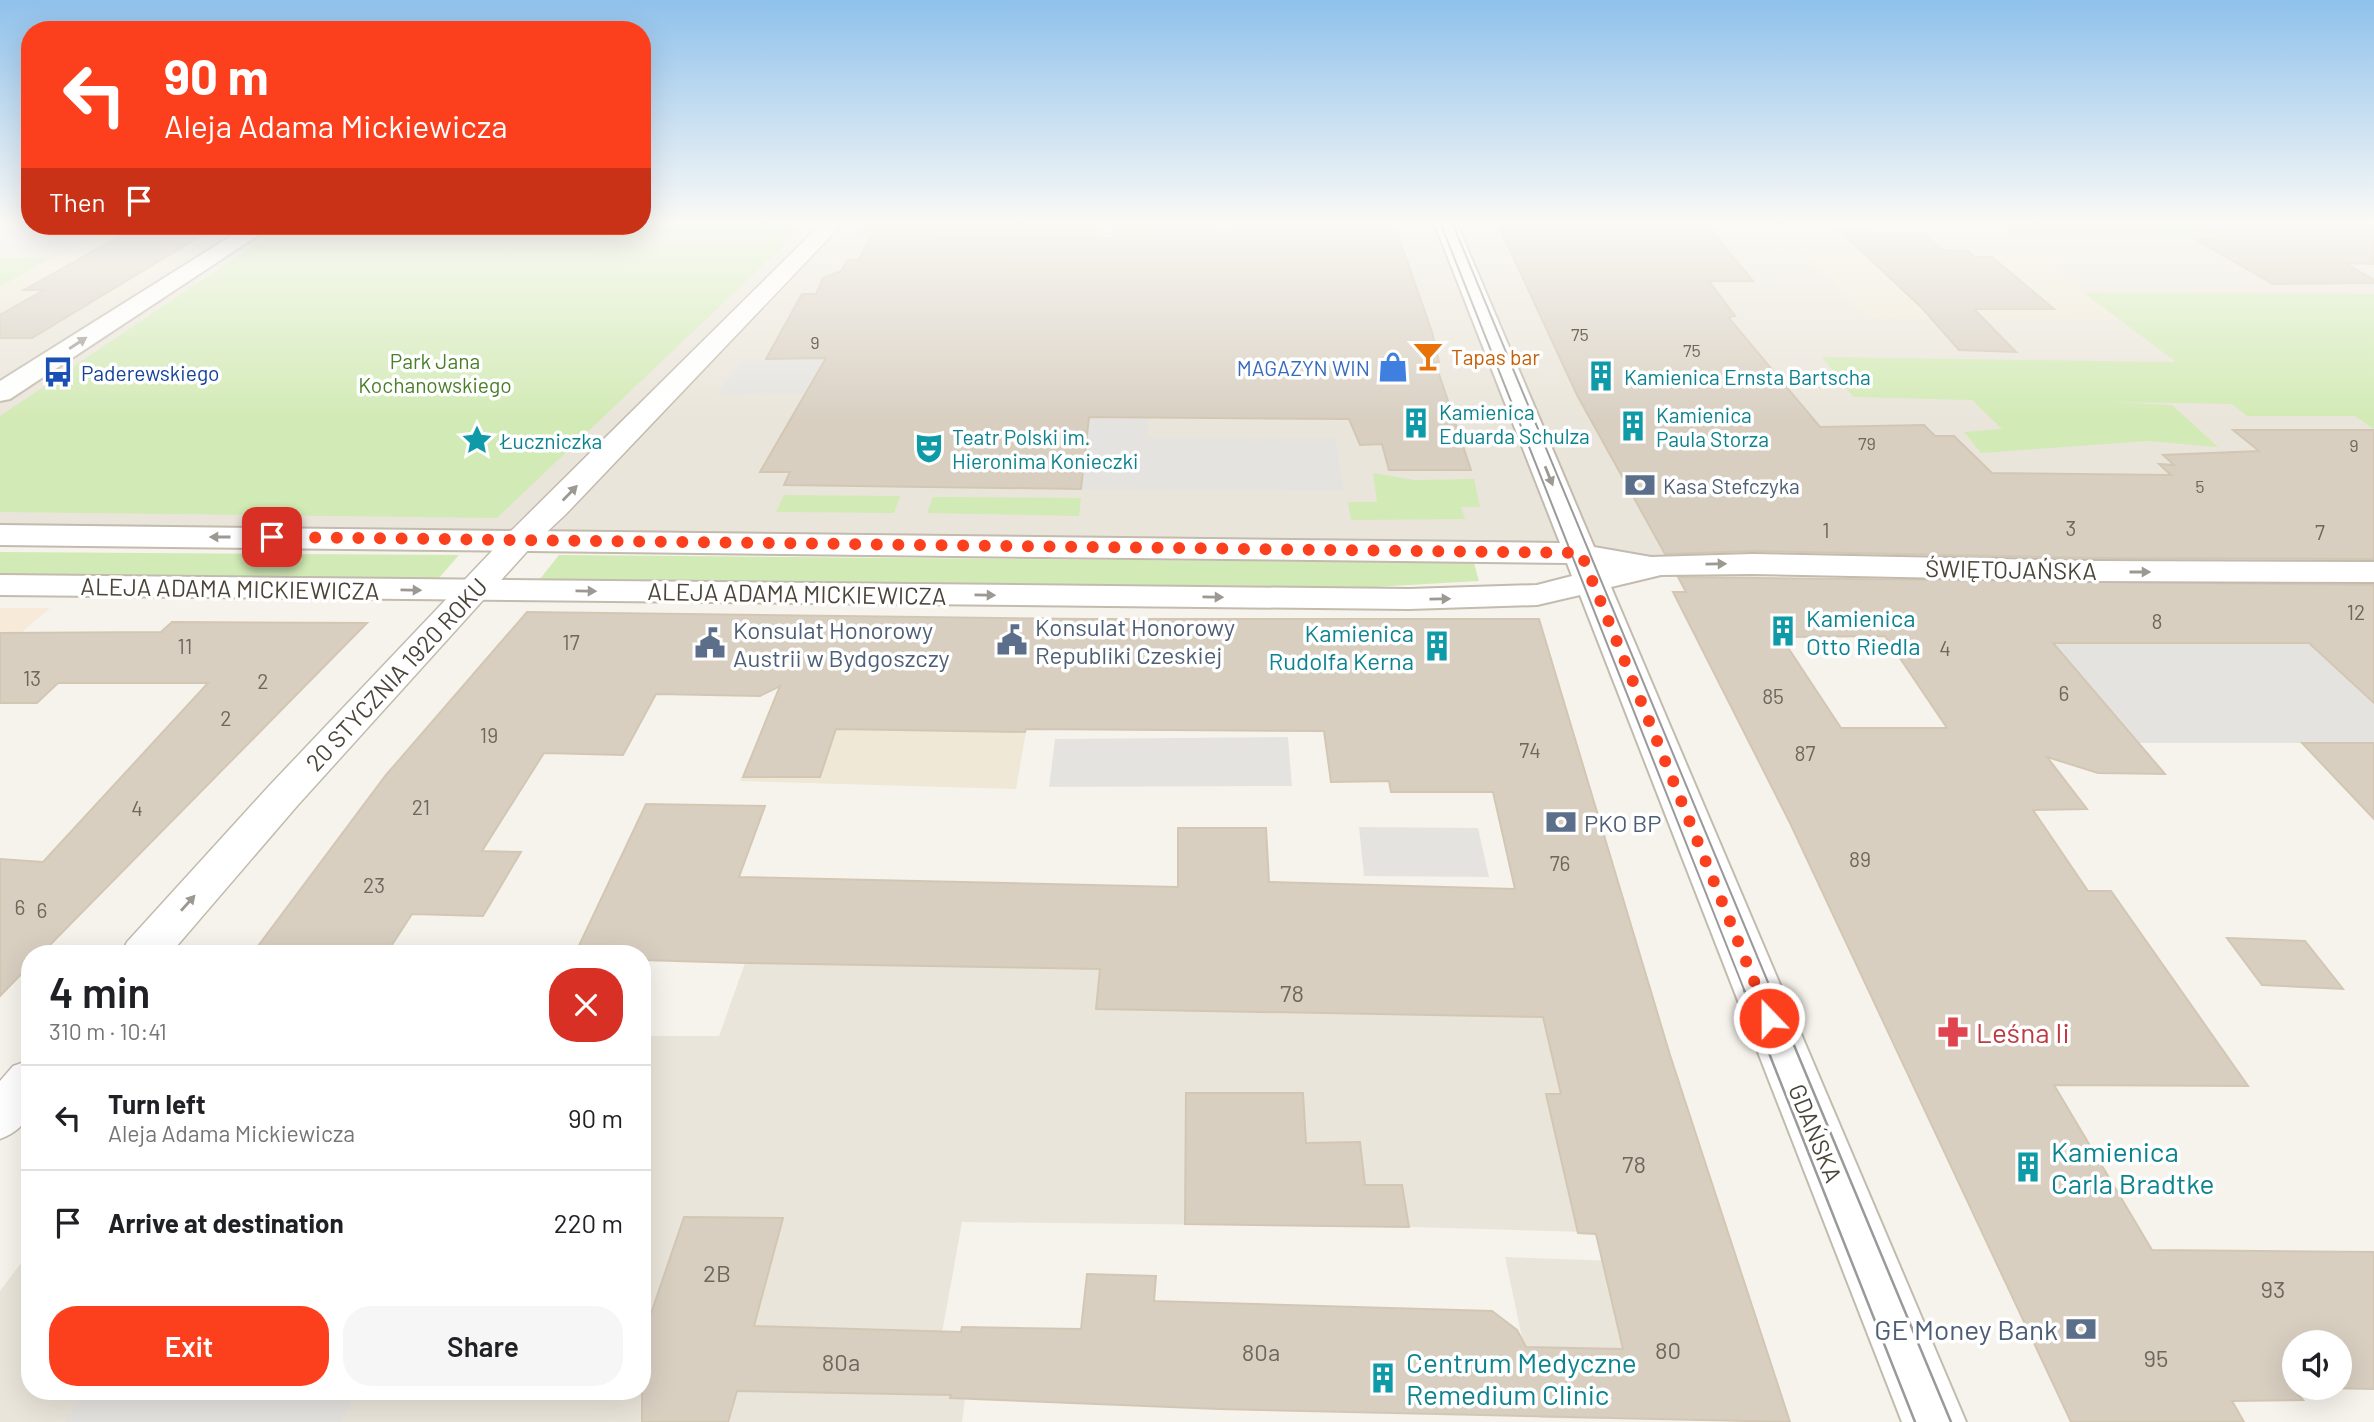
<!DOCTYPE html>
<meta charset="utf-8">
<style>
:root{--surface:#fff;--page:#f6f6f6;--text:#202124;--muted:#757577;--line:#e0e0e0;--accent:#fc3f1d}
body{margin:0;font-family:Barlow,sans-serif;background:var(--page);color:var(--text);height:100vh;display:flex;flex-direction:column;font-size:26px;white-space:nowrap}
*{box-sizing:border-box;margin:0}
p{font-size:23px;color:var(--muted)}
.icon{flex:none;width:38px;height:38px;fill:none;stroke:currentColor;stroke-width:2;stroke-linecap:round;stroke-linejoin:round}
.map{position:relative;flex:1;overflow:hidden}
.sheet{position:absolute;left:21px;top:945px;width:630px;height:455px;display:flex;flex-direction:column;background:var(--surface);border-radius:28px;box-shadow:0 7px 28px #0002}
.sheet>*{flex:none}
.hud{position:absolute;left:21px;top:21px;width:630px;height:214px;border-radius:28px;box-shadow:0 7px 28px #0002;background:#fc3f1d;color:#fff;overflow:hidden}
.controls{position:absolute;left:2282px;top:1330px;display:grid;gap:14px}
.controls a{display:grid;place-items:center;width:70px;height:70px;border-radius:50%;background:var(--surface);box-shadow:0 7px 28px #0002;font-size:35px}
.pin{position:absolute;display:grid;place-items:center;width:60px;height:60px;color:#fff;margin:-30px;border-radius:14px;box-shadow:0 4px 10px #0006}
.me{position:absolute;width:77px;margin:-38px;rotate:338deg;stroke-linejoin:round;filter:drop-shadow(0 0 5px #0008)}
.turn{display:flex;align-items:center;gap:24px;height:147px;padding:0 28px;font-size:32px}
.turn .icon{width:91px;height:91px;stroke-width:2.5}
.turn b{display:block;font-size:49px;line-height:60px}
.then{display:flex;align-items:center;height:66px;padding:0 28px;background:#0003;gap:14px;font-size:26px}
.round{display:grid;place-items:center;flex:none;width:74px;height:74px;border-radius:28px;background:var(--page)}
.head{display:flex;align-items:center;justify-content:space-between;height:119px;padding:0 28px}
h1{font-size:42px;font-weight:600;line-height:52px}
.button{display:flex;gap:14px;margin-top:auto;padding:14px 28px}
.button a{flex:1;height:80px;border-radius:28px;background:var(--accent);color:#fff;font-size:28px;font-weight:600;line-height:80px;text-align:center}
.button a+a{background:var(--page);color:var(--text)}
ul{padding:0;list-style:none}
li{display:flex;align-items:center;gap:21px;height:105px;padding:0 28px;border-top:2px solid var(--line)}
li div{flex:1}
li b{display:block;font-size:26px}
li em{font-style:normal}
.map>svg:first-child{display:block}
.residential{fill:#eae5da}
.commercial{fill:#f7ead8}
.education{fill:#efe8d6}
.green{fill:#d2eab5}
.parking{fill:#e5e3e0}
.building{fill:#d8cfc1;stroke:#d3c7b4;stroke-width:2;fill-rule:evenodd}
.lines{fill:none;stroke-linecap:round;stroke-linejoin:round}
.minor-casing{stroke:#c2bbae;stroke-width:3}
.tertiary-casing{stroke:#c2bbae;stroke-width:4}
.minor{fill:#fff;fill-rule:evenodd}
.tertiary{fill:#fff;fill-rule:evenodd}
.tram-far1{stroke:#9a9a9a;stroke-width:2}
.tram{stroke:#9a9a9a;stroke-width:2.5}
.oneway{fill:#9c9892}
.route{stroke:#fc3f1d;stroke-width:12;stroke-dasharray:0 21.6}
.labels{text-anchor:middle;dominant-baseline:central;stroke-width:7;stroke-linejoin:round;paint-order:stroke}
.far-number-label{font-size:18px;fill:#6e675b}
.far-food-label{font-size:21px;fill:#c56008;stroke:#fff;text-anchor:start}
.far-park-label{font-size:21px;fill:#4a7f2a;stroke:#fff}
.far-shop-label{font-size:21px;fill:#366cbe;stroke:#fff;text-anchor:end}
.far-transit-label{font-size:21px;fill:#164399;stroke:#fff;text-anchor:start}
.far-culture-label{font-size:21px;fill:#0d838f;stroke:#fff;text-anchor:start}
.far-service-label{font-size:21px;fill:#4e5e75;stroke:#fff;text-anchor:start}
.number-label{font-size:21px;fill:#6e675b}
.street-label{font-size:24px;fill:#4b4439;stroke:#fff}
.culture-label{font-size:24px;fill:#0d838f;stroke:#fff;text-anchor:start}
.service-label{font-size:24px;fill:#4e5e75;stroke:#fff;text-anchor:start}
.near-number-label{font-size:24px;fill:#6e675b}
.near-health-label{font-size:28px;fill:#be3a42;stroke:#fff;text-anchor:start}
.near-culture-label{font-size:28px;fill:#0d838f;stroke:#fff;text-anchor:start}
.near-service-label{font-size:28px;fill:#4e5e75;stroke:#fff;text-anchor:end}
</style>
<div class="map">
<svg width="2374" height="1422" viewBox="0 0 2374 1422">
<rect width="100%" height="100%" fill="#f6f3ec"/>
<g class="residential">
<path d="M 0,222 L 30,222 L 30,226 L 642,226 L 642,222 L 2374,222 L 2374,572 L 1752,564 L 1581,553 L 0,535 Z"/>
<path d="M 745,963 L 1648,978 L 1670,1055 L 1728,1236 L 1409,1227 L 962,1222 L 931,1394 L 965,1398 L 962,1422 L 0,1422 L 0,1291 L 30,1251 L 30,1391 L 642,1391 L 642,1036 L 719,1036 Z"/>
<path d="M 1505,1257 L 1736,1265 L 1790,1422 L 1539,1418 Z"/>
</g>
<path class="commercial" d="M 0,608 L 50,608 L 0,651 Z"/>
<g class="education">
<path d="M 0,222 L 30,222 L 30,226 L 217,226 L 186,253 L 110,302 L 0,301 Z"/>
<path d="M 1800,249 L 2031,251 L 2119,320 L 1866,318 Z"/>
<path d="M 777,693 L 1032,697 L 1016,789 L 740,781 Z"/>
</g>
<g class="green">
<path d="M 642,222 L 809,222 L 797,229 L 799,231 L 497,518 L 0,512 L 0,416 L 282,226 L 642,226 Z"/>
<path d="M 869,222 L 1217,222 L 1217,226 L 1099,228 L 1099,237 L 855,236 Z"/>
<path d="M 1994,222 L 2196,222 L 2224,239 L 2013,237 Z"/>
<path d="M 0,258 L 51,258 L 0,287 Z"/>
<path d="M 2084,293 L 2374,294 L 2374,429 L 2355,416 L 2247,416 L 2232,404 L 2114,402 L 2172,405 L 2218,447 L 2148,441 L 1981,453 L 1964,432 L 2002,429 L 1972,400 L 1853,397 L 1822,357 L 2176,362 Z"/>
<path d="M 1373,473 L 1414,480 L 1474,479 L 1480,507 L 1461,507 L 1465,519 L 1351,520 L 1348,502 L 1377,502 Z"/>
<path d="M 784,495 L 900,496 L 894,513 L 776,512 Z"/>
<path d="M 933,497 L 1081,498 L 1079,516 L 927,513 Z"/>
<path d="M 0,552 L 459,555 L 439,578 L 0,574 Z"/>
<path d="M 559,555 L 1474,563 L 1479,581 L 1374,587 L 540,579 Z"/>
</g>
<g class="parking">
<path d="M 31,226 L 105,226 L 108,228 L 72,251 L 0,250 L 0,228 Z"/>
<path d="M 855,358 L 838,394 L 716,395 L 742,360 Z"/>
<path d="M 1089,417 L 1149,417 L 1148,438 L 1336,439 L 1344,491 L 1081,489 Z"/>
<path d="M 2053,643 L 2309,643 L 2374,703 L 2374,743 L 2138,743 Z"/>
<path d="M 1288,737 L 1292,786 L 1049,787 L 1055,739 Z"/>
<path d="M 1359,827 L 1478,828 L 1489,877 L 1364,876 Z"/>
<path d="M 85,1391 L 356,1391 L 342,1422 L 65,1422 Z"/>
</g>
<g class="building">
<path d="M 1233,222 L 1394,224 L 1432,332 L 1439,362 L 1435,362 L 1471,470 L 1389,470 L 1382,444 L 1360,445 L 1349,419 L 1089,417 L 1081,489 L 784,485 L 790,472 L 760,472 L 826,358 L 766,359 L 802,294 L 816,294 L 823,278 L 841,271 L 848,260 L 859,260 L 871,236 L 1113,238 L 1114,230 L 1233,230 Z"/>
<path d="M 1497,222 L 1704,222 L 1753,281 L 1709,281 L 1735,316 L 1728,317 L 1820,427 L 1924,425 L 1935,436 L 1954,436 L 1992,473 L 2171,475 L 2159,464 L 2174,465 L 2163,455 L 2259,451 L 2233,430 L 2374,430 L 2374,559 L 2093,558 L 1752,551 L 1665,554 L 1577,395 Z"/>
<path d="M 2198,223 L 2374,226 L 2374,264 L 2345,263 L 2374,280 L 2374,283 L 2273,284 L 2195,239 L 2224,239 Z"/>
<path d="M 138,226 L 217,226 L 32,338 L 0,338 L 0,315 L 44,290 L 24,290 Z"/>
<path d="M 1841,232 L 1924,234 L 1941,250 L 1968,251 L 1975,257 L 1992,257 L 2054,309 L 1974,309 L 2016,352 L 1959,350 L 1922,308 Z"/>
<path d="M 1678,577 L 2374,585 L 2374,703 L 2309,643 L 2053,643 L 2165,774 L 2098,773 L 2047,757 L 2087,809 L 2033,810 L 2088,891 L 2111,891 L 2248,1086 L 2054,1085 L 2152,1250 L 2374,1252 L 2374,1389 L 2326,1388 L 2340,1388 L 2340,1342 L 2294,1342 L 2294,1387 L 2291,1387 L 2303,1400 L 2232,1401 L 2244,1422 L 2071,1422 L 1790,823 L 1673,592 L 1686,592 ZM 1885,636 L 1947,728 L 1841,728 L 1781,637 Z"/>
<path d="M 527,612 L 1085,619 L 1539,619 L 1670,1055 L 1790,1422 L 1219,1409 L 950,1398 L 951,1395 L 737,1391 L 728,1422 L 642,1422 L 642,1340 L 684,1217 L 783,1218 L 754,1326 L 961,1332 L 962,1327 L 1081,1329 L 1087,1274 L 1156,1276 L 1154,1301 L 1492,1311 L 1517,1330 L 1526,1347 L 1623,1349 L 1596,1234 L 1578,1233 L 1546,1094 L 1561,1094 L 1543,1017 L 1096,1009 L 1100,969 L 745,963 L 642,960 L 642,954 L 575,954 L 646,804 L 765,806 L 739,877 L 1178,887 L 1178,828 L 1266,828 L 1269,882 L 1515,889 L 1493,792 L 1391,792 L 1389,781 L 1331,782 L 1324,731 L 1026,729 L 1025,732 L 836,729 L 820,777 L 743,777 L 780,686 L 760,696 L 656,694 L 623,755 L 544,753 L 482,851 L 521,852 L 483,916 L 412,914 L 386,954 L 252,954 L 386,775 Z"/>
<path d="M 172,622 L 367,623 L 41,954 L 30,954 L 30,965 L 0,996 L 0,859 L 43,862 L 208,683 L 58,683 L 37,703 L 0,703 L 0,633 L 161,632 Z"/>
<path d="M 2302,743 L 2374,743 L 2374,819 Z"/>
<path d="M 2227,938 L 2305,941 L 2343,989 L 2262,985 Z"/>
<path d="M 1186,1093 L 1303,1093 L 1306,1143 L 1360,1142 L 1365,1185 L 1402,1185 L 1409,1227 L 1185,1224 Z"/>
</g>
<g class="lines">
<g class="minor-casing">
<g id="minor">
<path d="M 823,222 L 844,222 L 566,514 L 531,547 L 297,806 L 170,954 L 121,954 L 127,942 L 269,786 L 509,533 Z"/>
<path d="M 30,1060 C 30,1097 40,1124 0,1139 L 0,1081 L 13,1066 Z"/>
</g>
</g>
<g class="tertiary-casing">
<g id="tertiary">
<path d="M 1434,222 L 1456,222 L 1594,547 L 1651,557 L 1752,554 L 2093,561 L 2374,562 L 2374,582 L 2093,581 L 1752,574 L 1661,575 L 1611,587 L 1966,1422 L 1902,1422 L 1580,595 L 1537,605 L 1409,609 L 0,595 L 0,575 L 1409,589 L 1537,585 L 1572,576 L 1567,563 L 0,545 L 0,525 L 1560,543 Z"/>
<path d="M 247,226 L 272,226 L 10,399 L 0,401 L 0,381 Z"/>
</g>
</g>
<use href="#minor" class="minor"/>
<use href="#tertiary" class="tertiary"/>
<g class="tram-far1">
<path d="M 1440,222 L 1745,992"/>
<path d="M 1452,222 L 1772,992"/>
</g>
<g class="tram">
<path d="M 1744,990 L 1915,1422"/>
<path d="M 1771,990 L 1951,1422"/>
</g>
</g>
<defs><path id="oneway-solid" d="M-6-.8H1V-3.2L6.5 0L1 3.2V.8H-6Z" transform="scale(1.75)"/></defs>
<g class="oneway">
<use href="#oneway-solid" transform="translate(78 343) rotate(-33)"/>
<use href="#oneway-solid" transform="translate(1549 476) rotate(68)"/>
<use href="#oneway-solid" transform="translate(570 493) rotate(-46)"/>
<use href="#oneway-solid" transform="translate(220 537) rotate(-180)"/>
<use href="#oneway-solid" transform="translate(1716 564) rotate(-1)"/>
<use href="#oneway-solid" transform="translate(2140 572)"/>
<use href="#oneway-solid" transform="translate(411 590) rotate(1)"/>
<use href="#oneway-solid" transform="translate(586 591) rotate(1)"/>
<use href="#oneway-solid" transform="translate(985 595) rotate(1)"/>
<use href="#oneway-solid" transform="translate(1213 597) rotate(1)"/>
<use href="#oneway-solid" transform="translate(1440 599) rotate(-1)"/>
<use href="#oneway-solid" transform="translate(188 903) rotate(-48)"/>
</g>
<linearGradient id="sky" x2="0" y2="1"><stop stop-color="#8fc1ec"/><stop offset="0.53" stop-color="#fbfaf6"/><stop offset="1" stop-color="#fbfaf6" stop-opacity="0"/></linearGradient>
<rect width="2374" height="421" fill="url(#sky)"/>
<g class="lines">
<path class="route" d="M 272,537 L 1581,553 L 1769,1018"/>
</g>
<defs>
<g id="bar-bare" transform="scale(2.415)"><path d="M-6-5H6L.8 .8V4.5H3.5V6h-7V4.5H-.8V.8Z" fill="#e8710a" stroke="#fff" stroke-width="2.5" paint-order="stroke"/></g>
<g id="shop-bare" transform="scale(2.415)"><path d="M-5-2.5h2.3a2.7 3.5 0 0 1 5.4 0H5L5.5 6h-11ZM-1.5-2.5h3a1.5 2.3 0 0 0-3 0Z" fill="#3f7fe0" stroke="#fff" stroke-width="2.5" paint-order="stroke"/></g>
<g id="bus-bare" transform="scale(2.415)"><path d="M-5-6H5V4H4V6H2V4H-2V6H-4V4H-5ZM-3.5-4V0h7V-4ZM-3.5 1.2v1.5H-2V1.2ZM2 1.2v1.5H3.5V1.2Z" fill="#1a4fb4" stroke="#fff" stroke-width="2.5" paint-order="stroke"/></g>
<g id="building-bare" transform="scale(2.415)"><path d="M-4-6H4V6H1V3H-1V6H-4ZM-2.5-4.3h1.7v1.8h-1.7ZM.8-4.3h1.7v1.8H.8ZM-2.5-1h1.7V.8h-1.7ZM.8-1h1.7V.8H.8Z" fill="#0f9aa8" stroke="#fff" stroke-width="2.5" paint-order="stroke"/></g>
<g id="sight-bare" transform="scale(2.415)"><path d="M0-6L1.8-2.2L6-1.7L2.9 1.2L3.7 5.4L0 3.3L-3.7 5.4L-2.9 1.2L-6-1.7L-1.8-2.2Z" fill="#0f9aa8" stroke="#fff" stroke-width="2.5" paint-order="stroke"/></g>
<g id="theatre-bare" transform="scale(2.415)"><path d="M-5-5.5Q0-4 5-5.5V0Q5 5 0 6Q-5 5-5 0ZM-3.3-2.5H-1v1.5H-3.3ZM1-2.5H3.3v1.5H1ZM-2.8 1Q0 5.5 2.8 1Z" fill="#0f9aa8" stroke="#fff" stroke-width="2.5" paint-order="stroke"/></g>
<g id="bank-bare" transform="scale(2.415)"><path d="M-6-4H6V4H-6ZM0-2.3a2.3 2.3 0 1 0 0 4.6a2.3 2.3 0 1 0 0-4.6Z" fill="#5c6f8a" stroke="#fff" stroke-width="2.5" paint-order="stroke"/></g>
<g id="civic-bare" transform="scale(2.415)"><path d="M-.6-6.5H3V-4.5H.6V-3L4-1V1h2V6H-6V1h2V-1L-.6-3ZM-1.2 2.5V6h2.4V2.5Z" fill="#5c6f8a" stroke="#fff" stroke-width="2.5" paint-order="stroke"/></g>
<g id="pharmacy-bare" transform="scale(2.415)"><path d="M-2-6h4v4h4v4h-4v4h-4v-4h-4v-4h4Z" fill="#e0444e" stroke="#fff" stroke-width="2.5" paint-order="stroke"/></g>
</defs>
<g fill-rule="evenodd">
<use href="#bar-bare" x="1428" y="356"/>
<use href="#shop-bare" x="1393" y="367"/>
<use href="#bus-bare" x="58" y="372"/>
<use href="#building-bare" x="1601" y="376"/>
<use href="#building-bare" x="1416" y="423"/>
<use href="#building-bare" x="1633" y="426"/>
<use href="#sight-bare" x="477" y="440"/>
<use href="#theatre-bare" x="929" y="448"/>
<use href="#bank-bare" x="1640" y="485"/>
<use href="#building-bare" x="1783" y="631"/>
<use href="#civic-bare" x="1012" y="640"/>
<use href="#civic-bare" x="710" y="643"/>
<use href="#building-bare" x="1437" y="646"/>
<use href="#bank-bare" x="1561" y="822"/>
<use href="#pharmacy-bare" x="1953" y="1032"/>
<use href="#building-bare" x="2028" y="1167"/>
<use href="#bank-bare" x="2081" y="1329"/>
<use href="#building-bare" x="1383" y="1378"/>
</g>
<g class="labels">
<g class="far-number-label">
<text x="1580" y="334">75</text>
<text x="815" y="342">9</text>
<text x="1692" y="350">75</text>
<text x="1867" y="443">79</text>
<text x="2354" y="445">9</text>
<text x="2200" y="486">5</text>
</g>
<g class="far-food-label">
<text x="1451" y="356">Tapas bar</text>
</g>
<g class="far-park-label">
<text x="435" y="360">Park Jana<tspan x="435" dy="24">Kochanowskiego</tspan></text>
</g>
<g class="far-shop-label">
<text x="1370" y="367">MAGAZYN WIN</text>
</g>
<g class="far-transit-label">
<text x="81" y="372">Paderewskiego</text>
</g>
<g class="far-culture-label">
<text x="1624" y="376">Kamienica Ernsta Bartscha</text>
<text x="1439" y="411">Kamienica<tspan x="1439" dy="24">Eduarda Schulza</tspan></text>
<text x="1656" y="414">Kamienica<tspan x="1656" dy="24">Paula Storza</tspan></text>
<text x="952" y="436">Teatr Polski im.<tspan x="952" dy="24">Hieronima Konieczki</tspan></text>
<text x="500" y="440">Łuczniczka</text>
</g>
<g class="far-service-label">
<text x="1663" y="485">Kasa Stefczyka</text>
</g>
<g class="number-label">
<text x="2071" y="527">3</text>
<text x="1826" y="529">1</text>
<text x="2320" y="531">7</text>
<text x="2356" y="611">12</text>
<text x="2157" y="620">8</text>
<text x="571" y="641">17</text>
<text x="185" y="645">11</text>
<text x="1945" y="647">4</text>
<text x="32" y="677">13</text>
<text x="263" y="680">2</text>
<text x="2064" y="692">6</text>
<text x="1773" y="695">85</text>
<text x="226" y="717">2</text>
<text x="489" y="734">19</text>
<text x="1530" y="749">74</text>
<text x="1805" y="752">87</text>
<text x="421" y="806">21</text>
<text x="137" y="807">4</text>
<text x="1860" y="858">89</text>
<text x="1560" y="862">76</text>
<text x="374" y="884">23</text>
<text x="20" y="906">6</text>
<text x="42" y="909">6</text>
</g>
<g class="street-label">
<text transform="translate(2011 569) rotate(1)">ŚWIĘTOJAŃSKA</text>
<text transform="translate(230 588) rotate(1)">ALEJA ADAMA MICKIEWICZA</text>
<text transform="translate(797 593) rotate(1)">ALEJA ADAMA MICKIEWICZA</text>
<text transform="translate(396 674) rotate(-47)">20 STYCZNIA 1920 ROKU</text>
<text transform="translate(1816 1133) rotate(68)">GDAŃSKA</text>
</g>
<g class="culture-label">
<text x="1806" y="617">Kamienica<tspan x="1806" dy="28">Otto Riedla</tspan></text>
<text x="1414" y="632" text-anchor="end">Kamienica<tspan x="1414" dy="28">Rudolfa Kerna</tspan></text>
</g>
<g class="service-label">
<text x="1035" y="626">Konsulat Honorowy<tspan x="1035" dy="28">Republiki Czeskiej</tspan></text>
<text x="733" y="629">Konsulat Honorowy<tspan x="733" dy="28">Austrii w Bydgoszczy</tspan></text>
<text x="1584" y="822">PKO BP</text>
</g>
<g class="near-number-label">
<text x="1292" y="992">78</text>
<text x="1634" y="1163">78</text>
<text x="717" y="1272">2B</text>
<text x="2273" y="1288">93</text>
<text x="1668" y="1349">80</text>
<text x="1261" y="1351">80a</text>
<text x="2156" y="1357">95</text>
<text x="841" y="1361">80a</text>
</g>
<g class="near-health-label">
<text x="1976" y="1032">Leśna Ii</text>
</g>
<g class="near-culture-label">
<text x="2051" y="1151">Kamienica<tspan x="2051" dy="32">Carla Bradtke</tspan></text>
<text x="1406" y="1362">Centrum Medyczne<tspan x="1406" dy="32">Remedium Clinic</tspan></text>
</g>
<g class="near-service-label">
<text x="2058" y="1329">GE Money Bank</text>
</g>
</g>
</svg>
<div class="controls">
<a><svg class="icon" aria-label="sound" viewBox="0 0 24 24"><path d="M4 9h4l5-4v14l-5-4H4zM17 9q2 3 0 6"/></svg></a>
</div>
<div class="pin" style="left:272px;top:537px;background:#d93025"><svg class="icon" aria-label="arrive" viewBox="0 0 24 24"><path d="M6 21V4h12l-3 4 3 4H6"/></svg></div>
<svg class="me" style="left:1769px;top:1018px" viewBox="-20 -20 40 40"><circle r="17" fill="#fc3f1d" stroke="#fff" stroke-width="3"/><path d="M0-11L8 9 0 5-8 9z" fill="#fff"/></svg>
<div class="hud">
<div class="turn"><svg class="icon" aria-label="left" viewBox="0 0 24 24"><path d="M17 20v-9H6M10 6l-5 5 5 5"/></svg><div><b>90 m</b>Aleja Adama Mickiewicza</div></div>
<div class="then">Then<svg class="icon" aria-label="arrive" viewBox="0 0 24 24"><path d="M6 21V4h12l-3 4 3 4H6"/></svg></div>
</div>
<section class="sheet">
<div class="head"><div><h1>4 min</h1><p>310 m · 10:41</p></div><a class="round" style="background:#d93025;color:#fff"><svg class="icon" aria-label="close" viewBox="0 0 24 24"><path d="M6 6l12 12M18 6L6 18"/></svg></a></div>
<ul>
<li><svg class="icon" aria-label="left" viewBox="0 0 24 24"><path d="M17 20v-9H6M10 6l-5 5 5 5"/></svg><div><b>Turn left</b><p>Aleja Adama Mickiewicza</p></div><em>90 m</em></li>
<li><svg class="icon" aria-label="arrive" viewBox="0 0 24 24"><path d="M6 21V4h12l-3 4 3 4H6"/></svg><div><b>Arrive at destination</b></div><em>220 m</em></li>
</ul>
<div class="button"><a>Exit</a><a>Share</a></div>
</section>
</div>
